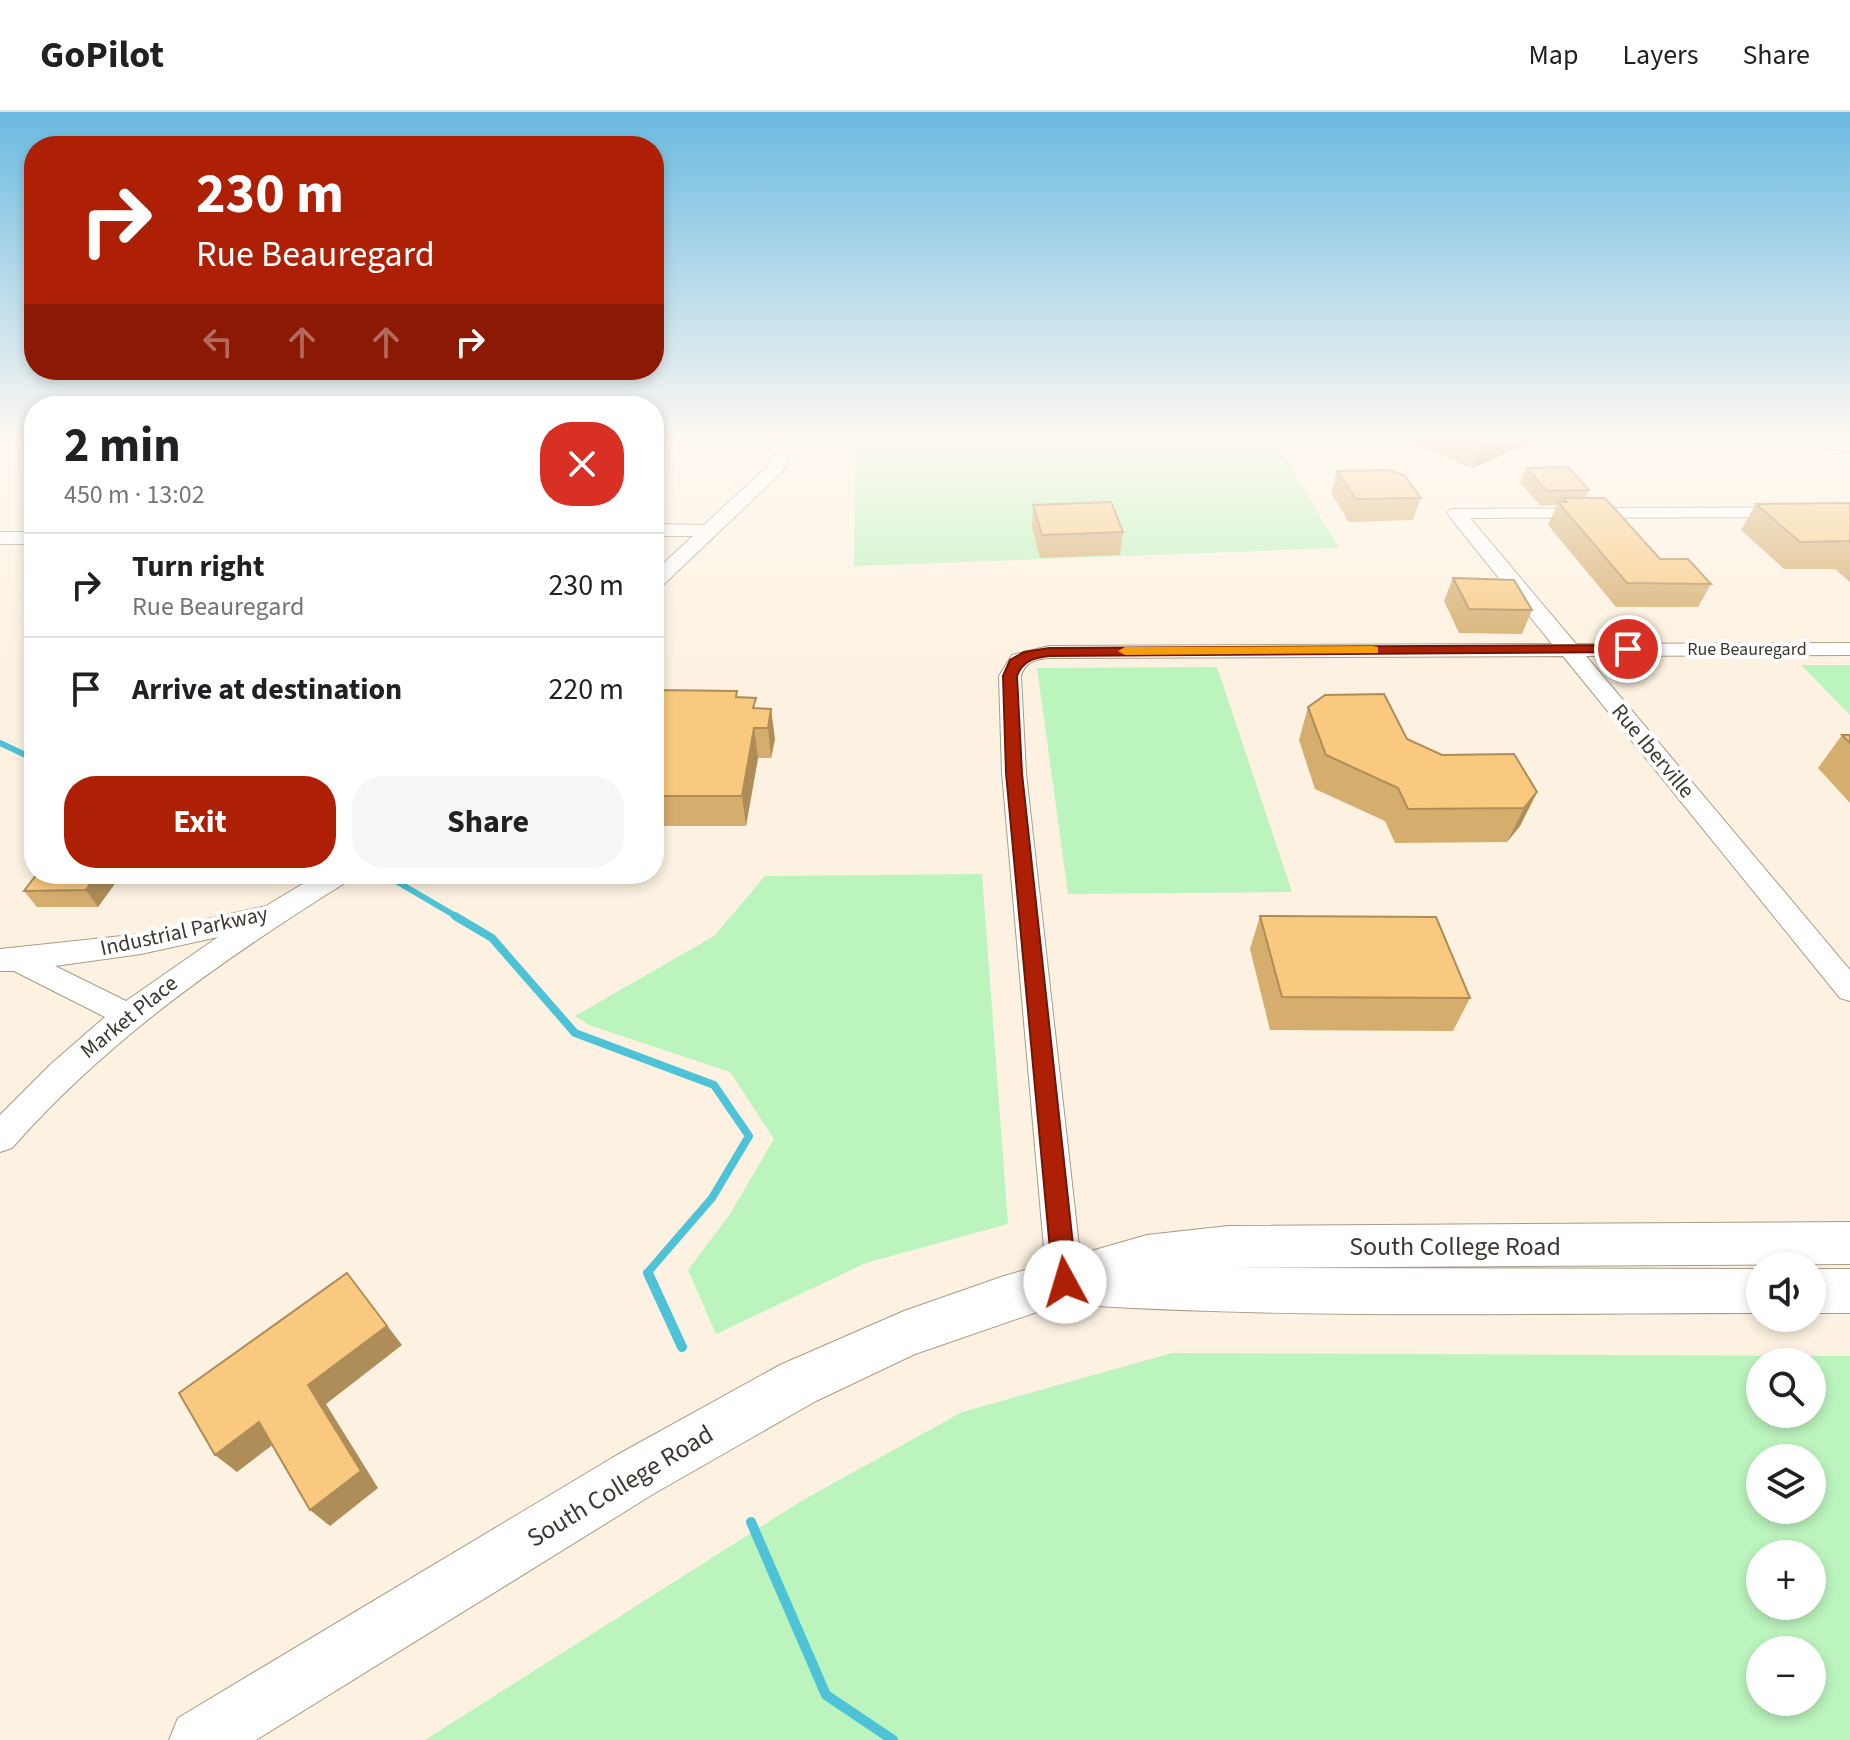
<!DOCTYPE html>
<meta charset="utf-8">
<style>
:root{--surface:#fff;--page:#f6f6f6;--text:#202124;--muted:#757577;--line:#e0e0e0;--accent:#ae2006}
body{margin:0;font-family:"Source Sans 3",sans-serif;background:var(--page);color:var(--text);height:100vh;display:flex;flex-direction:column;font-size:30px;white-space:nowrap}
*{box-sizing:border-box;margin:0}
p{font-size:26px;color:var(--muted)}
.icon{flex:none;width:44px;height:44px;fill:none;stroke:currentColor;stroke-width:2;stroke-linecap:round;stroke-linejoin:round}
.map{position:relative;flex:1;overflow:hidden}
.side{position:absolute;left:24px;top:284px;width:640px;height:488px;display:flex;flex-direction:column;background:var(--surface);border-radius:32px;box-shadow:0 4px 12px #0003}
.side>*{flex:none}
.guide{position:absolute;left:24px;top:24px;width:640px;height:244px;border-radius:32px;box-shadow:0 4px 12px #0003;background:#ae2006;color:#fff;overflow:hidden}
.controls{position:absolute;left:1746px;top:1140px;display:grid;gap:16px}
.controls a{display:grid;place-items:center;width:80px;height:80px;border-radius:50%;background:var(--surface);box-shadow:0 4px 12px #0003;font-size:40px}
.pin{position:absolute;display:grid;place-items:center;width:68px;height:68px;color:#fff;margin:-34px;border:4px solid #fff;border-radius:50%;box-shadow:0 2px 8px #0007}
.me{position:absolute;width:88px;margin:-44px;rotate:354deg;stroke-linejoin:round;filter:drop-shadow(0 0 6px #0008)}
.turn{display:flex;align-items:center;gap:28px;height:168px;padding:0 40px;font-size:36px}
.turn .icon{width:104px;height:104px;stroke-width:2.5}
.turn b{display:block;font-size:56px;line-height:68px}
.lanes{display:flex;align-items:center;height:76px;padding:0 40px;background:#0003;justify-content:center;gap:40px;direction:ltr}
.lanes .off{opacity:.35}
.round{display:grid;place-items:center;flex:none;width:84px;height:84px;border-radius:32px;background:var(--page)}
.headline{display:flex;align-items:center;justify-content:space-between;height:136px;padding:0 40px}
h1{font-size:48px;font-weight:700;line-height:60px}
.action{display:flex;gap:16px;margin-top:auto;padding:16px 40px}
.action a{flex:1;height:92px;border-radius:32px;background:var(--accent);color:#fff;font-size:32px;font-weight:700;line-height:92px;text-align:center}
.action a+a{background:var(--page);color:var(--text)}
ul{padding:0;list-style:none}
li{display:flex;align-items:center;gap:24px;height:104px;padding:0 40px;border-top:2px solid var(--line)}
li div{flex:1}
li b{display:block;font-size:30px}
li em{font-style:normal}
header{display:flex;align-items:center;gap:48px;box-sizing:border-box;height:112px;padding:0 40px;background:var(--surface);border-bottom:2px solid var(--line)}
header strong{font-size:38px}
nav{display:flex;gap:44px;margin-inline-start:auto;font-size:28px}
.map>svg:first-child{display:block}
.green{fill:#bcf4bd;fill-rule:evenodd}
.lines{fill:none;stroke-linecap:round;stroke-linejoin:round}
.stream-far2{stroke:#4ec2d6;stroke-width:6}
.stream-far1{stroke:#4ec2d6;stroke-width:8}
.stream{stroke:#4ec2d6;stroke-width:10}
.minor-casing{stroke:#a89b87;stroke-width:2}
.tertiary-casing{stroke:#a89b87;stroke-width:2}
.minor{fill:#fff;fill-rule:evenodd}
.tertiary{fill:#fff;fill-rule:evenodd}
.wall{fill:#d5ad6d}
.shaded-wall{fill:#ae8d59}
.building{fill:#f8c97f;stroke:#ae8d59;stroke-width:2}
.route{fill:#ae2006;stroke:#711504;stroke-width:2}
.slow{fill:#f59e0b}
.labels{text-anchor:middle;dominant-baseline:central;stroke-width:8;stroke-linejoin:round;paint-order:stroke}
.far-street-label{font-size:18px;fill:#3d382f;stroke:#fff}
.street-label{font-size:22px;fill:#3d382f;stroke:#fff}
.near-street-label{font-size:26px;fill:#3d382f;stroke:#fff}
</style>
<header>
<strong>GoPilot</strong>
<nav><a>Map</a><a>Layers</a><a>Share</a></nav>
</header>
<div class="map">
<svg width="1850" height="1628" viewBox="0 0 1850 1628">
<rect width="100%" height="100%" fill="#fdf2e1"/>
<g class="green">
<path d="M 856,324 L 1272,324 L 1339,436 L 854,454 Z"/>
<path d="M 1801,553 L 1850,553 L 1850,603 Z"/>
<path d="M 1217,555 L 1292,780 L 1068,782 L 1037,556 Z"/>
<path d="M 982,762 L 1008,1112 L 866,1151 L 716,1222 L 688,1158 L 730,1102 L 774,1027 L 730,960 L 589,913 L 575,904 L 714,824 L 765,764 Z"/>
<path d="M 1172,1241 L 1850,1244 L 1850,1628 L 425,1628 L 803,1388 L 962,1300 ZM 1812,1250 L 1812,1302 L 1760,1302 L 1760,1250 ZM 1812,1346 L 1812,1398 L 1760,1398 L 1760,1346 ZM 1812,1442 L 1812,1494 L 1760,1494 L 1760,1442 ZM 1812,1538 L 1812,1590 L 1760,1590 L 1760,1538 Z"/>
</g>
<g class="lines">
<g class="stream-far2">
<path d="M 0,631 L 34,647"/>
<path d="M 384,762 L 459,806"/>
</g>
<path class="stream-far1" d="M 455,804 L 492,826 L 575,921 L 714,973 L 749,1024 L 712,1086 L 648,1160 L 649,1163"/>
<g class="stream">
<path d="M 648,1161 L 682,1235"/>
<path d="M 751,1410 L 826,1583 L 893,1628"/>
</g>
<g class="minor-casing">
<g id="minor">
<path d="M 785,324 L 801,324 L 782,360 L 661,475 L 654,477 L 654,460 L 693,424 L 654,424 L 654,412 L 704,413 L 769,353 Z"/>
<path d="M 1785,324 L 1818,324 L 1850,330 L 1850,340 L 1793,329 Z"/>
<path d="M 1850,395 L 1850,405 L 1470,406 L 1576,532 L 1850,531 L 1850,543 L 1586,544 L 1850,858 L 1850,889 L 1840,886 L 1563,544 L 1049,546 C 1035,547 1025,550 1021,564 L 1026,661 L 1083,1170 L 1078,1182 L 1065,1187 L 1052,1182 L 1047,1170 L 1002,661 L 999,564 L 1012,543 L 1049,534 L 1552,532 L 1450,405 L 1447,401 L 1450,397 Z"/>
<rect x="0" y="420" width="34" height="12"/>
<path d="M 319,762 L 352,762 L 348,769 C 225,846 109,926 12,1036 L 0,1040 L 0,1003 L 51,952 L 105,905 L 14,859 L 0,859 L 0,837 L 141,822 L 266,794 ZM 218,825 L 126,889 L 55,854 L 141,842 Z"/>
</g>
</g>
<g class="tertiary-casing">
<g id="tertiary">
<path d="M 1850,1110 L 1850,1152 L 1227,1156 L 1760,1157 L 1760,1201 C 1533,1201 1306,1207 1079,1193 L 1069,1189 L 915,1242 L 816,1289 L 655,1381 L 256,1628 L 169,1628 L 178,1606 L 617,1343 L 780,1253 L 904,1199 L 1004,1164 L 1147,1123 L 1228,1114 Z"/>
<rect x="1812" y="1157" width="38" height="44"/>
</g>
</g>
<use href="#minor" class="minor"/>
<use href="#tertiary" class="tertiary"/>
</g>
<g class="wall">
<path d="M 1392,324 L 1540,324 L 1539,328 L 1472,356 Z"/>
<path d="M 1526,356 L 1589,378 L 1585,386 L 1660,447 L 1711,472 L 1698,495 L 1616,495 L 1548,413 L 1557,393 L 1541,394 L 1520,371 Z"/>
<path d="M 1337,359 L 1421,386 L 1413,408 L 1349,410 L 1331,381 Z"/>
<path d="M 1850,391 L 1850,470 L 1835,457 L 1784,457 L 1741,418 L 1756,392 Z"/>
<path d="M 1033,393 L 1123,420 L 1120,443 L 1040,446 L 1032,415 Z"/>
<path d="M 1453,466 L 1532,498 L 1522,522 L 1459,521 L 1444,489 Z"/>
<path d="M 654,578 L 738,585 L 757,597 L 775,627 L 771,646 L 758,646 L 746,714 L 654,714 Z"/>
<path d="M 1308,595 L 1407,627 L 1442,643 L 1537,680 L 1520,714 L 1507,730 L 1395,731 L 1385,709 L 1315,677 L 1299,628 Z"/>
<path d="M 1842,623 L 1850,623 L 1850,691 L 1818,656 Z"/>
<path d="M 37,762 L 122,762 L 98,795 L 37,795 L 24,779 Z"/>
<path d="M 1260,804 L 1470,886 L 1453,919 L 1270,918 L 1250,837 Z"/>
</g>
<g class="shaded-wall">
<path d="M 1492,324 L 1540,324 L 1539,328 L 1472,356 L 1482,328 Z"/>
<path d="M 771,597 L 775,627 L 771,646 L 768,616 Z"/>
<path d="M 754,616 L 758,646 L 746,714 L 742,684 Z"/>
<path d="M 1537,680 L 1520,714 L 1507,730 L 1524,696 Z"/>
<path d="M 97,762 L 122,762 L 98,795 L 86,778 Z"/>
<path d="M 347,1161 L 402,1233 L 326,1292 L 378,1376 L 330,1414 L 310,1398 L 308,1273 Z"/>
<path d="M 259,1310 L 279,1328 L 237,1360 L 215,1343 Z"/>
</g>
<g class="building">
<path d="M 1471,324 L 1492,324 L 1482,328 Z"/>
<path d="M 1568,355 L 1589,378 L 1547,379 L 1526,356 Z"/>
<path d="M 1388,358 L 1404,363 L 1421,386 L 1356,387 L 1337,359 Z"/>
<path d="M 1563,386 L 1605,386 L 1660,447 L 1688,447 L 1711,472 L 1627,471 L 1558,390 L 1567,390 Z"/>
<path d="M 1111,390 L 1123,420 L 1042,423 L 1033,393 Z"/>
<path d="M 1850,391 L 1850,429 L 1800,430 L 1756,392 Z"/>
<path d="M 1453,466 L 1514,468 L 1532,498 L 1469,497 Z"/>
<path d="M 654,578 L 737,579 L 736,585 L 756,586 L 753,596 L 771,597 L 768,616 L 754,616 L 742,684 L 654,684 Z"/>
<path d="M 1384,582 L 1407,627 L 1442,643 L 1514,642 L 1537,680 L 1524,696 L 1408,697 L 1398,676 L 1326,643 L 1308,595 L 1325,583 Z"/>
<path d="M 1842,623 L 1850,623 L 1850,631 Z"/>
<path d="M 37,762 L 97,762 L 86,778 L 24,779 Z"/>
<path d="M 1260,804 L 1436,805 L 1470,886 L 1282,885 Z"/>
<path d="M 347,1161 L 387,1214 L 308,1273 L 361,1359 L 310,1398 L 259,1310 L 215,1343 L 179,1281 Z"/>
</g>
<linearGradient id="sky" x2="0" y2="1"><stop stop-color="#6abae1"/><stop offset="0.59" stop-color="#fef9f2"/><stop offset="1" stop-color="#fef9f2" stop-opacity="0"/></linearGradient>
<rect width="1850" height="552" fill="url(#sky)"/>
<path class="route" d="M 1628,533 L 1633,534 L 1633,540 L 1049,544 C 1034,546 1023,548 1017,564 L 1022,661 L 1077,1170 L 1074,1178 L 1065,1181 L 1057,1178 L 1053,1170 L 1006,661 L 1003,564 L 1010,548 L 1024,540 L 1049,536 Z"/>
<path class="slow" d="M 1373,534 L 1378,535 L 1378,541 L 1125,543 L 1118,539 L 1125,535 Z"/>
<g class="labels">
<g class="far-street-label">
<text x="1747" y="537">Rue Beauregard</text>
</g>
<g class="street-label">
<text transform="translate(1653 639) rotate(50)">Rue Iberville</text>
<text transform="translate(184 819) rotate(-12)">Industrial Parkway</text>
<text transform="translate(129 905) rotate(-39)">Market Place</text>
</g>
<g class="near-street-label">
<text x="1455" y="1134">South College Road</text>
<text transform="translate(620 1374) rotate(-31)">South College Road</text>
</g>
</g>
</svg>
<div class="controls">
<a><svg class="icon" aria-label="sound" viewBox="0 0 24 24"><path d="M4 9h4l5-4v14l-5-4H4zM17 9q2 3 0 6"/></svg></a>
<a><svg class="icon" aria-label="search" viewBox="0 0 24 24"><circle cx="10" cy="10" r="6"/><path d="M15 15l6 6"/></svg></a>
<a><svg class="icon" aria-label="layers" viewBox="0 0 24 24"><path d="M12 4l9 5-9 5-9-5zM3 14l9 5 9-5"/></svg></a>
<a>+</a>
<a>−</a>
</div>
<div class="pin" style="left:1628px;top:537px;background:#d93025"><svg class="icon" aria-label="arrive" viewBox="0 0 24 24"><path d="M6 21V4h12l-3 4 3 4H6"/></svg></div>
<svg class="me" style="left:1065px;top:1170px" viewBox="-20 -20 40 40"><circle r="19" fill="#fff"/><path d="M0-13L10 11 0 6-10 11z" fill="#ae2006"/></svg>
<div class="guide">
<div class="turn"><svg class="icon" aria-label="right" viewBox="0 0 24 24"><path d="M7 20v-9h11M14 6l5 5-5 5"/></svg><div><b>230 m</b>Rue Beauregard</div></div>
<div class="lanes"><svg class="icon off" aria-label="left" viewBox="0 0 24 24"><path d="M17 20v-9H6M10 6l-5 5 5 5"/></svg><svg class="icon off" aria-label="ahead" viewBox="0 0 24 24"><path d="M12 20V5M6 11l6-6 6 6"/></svg><svg class="icon off" aria-label="ahead" viewBox="0 0 24 24"><path d="M12 20V5M6 11l6-6 6 6"/></svg><svg class="icon" aria-label="right" viewBox="0 0 24 24"><path d="M7 20v-9h11M14 6l5 5-5 5"/></svg></div>
</div>
<section class="side">
<div class="headline"><div><h1>2 min</h1><p>450 m · 13:02</p></div><a class="round" style="background:#d93025;color:#fff"><svg class="icon" aria-label="close" viewBox="0 0 24 24"><path d="M6 6l12 12M18 6L6 18"/></svg></a></div>
<ul>
<li><svg class="icon" aria-label="right" viewBox="0 0 24 24"><path d="M7 20v-9h11M14 6l5 5-5 5"/></svg><div><b>Turn right</b><p>Rue Beauregard</p></div><em>230 m</em></li>
<li><svg class="icon" aria-label="arrive" viewBox="0 0 24 24"><path d="M6 21V4h12l-3 4 3 4H6"/></svg><div><b>Arrive at destination</b></div><em>220 m</em></li>
</ul>
<div class="action"><a>Exit</a><a>Share</a></div>
</section>
</div>
